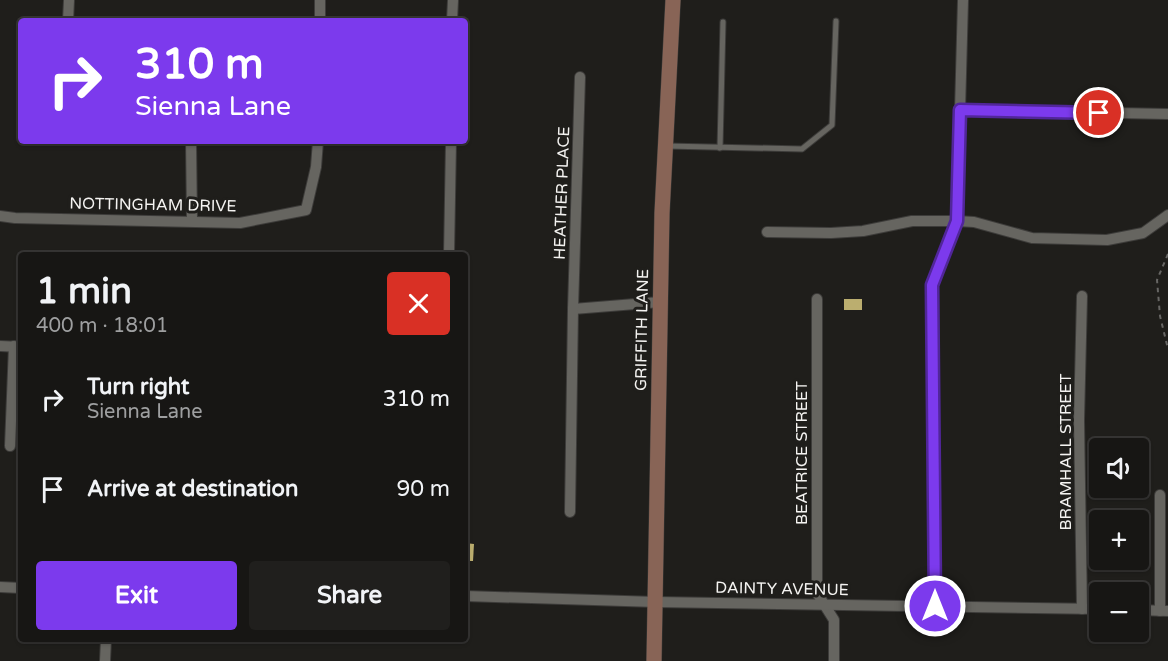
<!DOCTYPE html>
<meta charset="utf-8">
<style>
:root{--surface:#171614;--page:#201f1d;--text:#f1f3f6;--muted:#9e9fa0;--line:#363534;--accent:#7c3aed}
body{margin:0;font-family:"Varela Round",sans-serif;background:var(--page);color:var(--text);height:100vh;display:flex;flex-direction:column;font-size:22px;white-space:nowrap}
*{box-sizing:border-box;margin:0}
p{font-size:20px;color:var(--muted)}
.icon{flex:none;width:33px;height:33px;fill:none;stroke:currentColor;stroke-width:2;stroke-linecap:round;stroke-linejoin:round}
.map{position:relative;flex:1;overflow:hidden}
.panel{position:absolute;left:18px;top:252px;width:450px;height:390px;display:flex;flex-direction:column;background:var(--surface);border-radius:6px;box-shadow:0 2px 4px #0004,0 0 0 2px var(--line)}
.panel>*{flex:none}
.top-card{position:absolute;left:18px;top:18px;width:450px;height:126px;border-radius:6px;box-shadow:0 2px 4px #0004,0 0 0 2px var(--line);background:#7c3aed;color:#fff;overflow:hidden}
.fabs{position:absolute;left:1089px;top:438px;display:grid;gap:12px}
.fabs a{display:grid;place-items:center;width:60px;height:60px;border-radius:6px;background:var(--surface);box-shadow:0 2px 4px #0004,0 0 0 2px var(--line);font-size:30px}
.pin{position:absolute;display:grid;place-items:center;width:51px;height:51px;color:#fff;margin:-26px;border:3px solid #fff;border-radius:50%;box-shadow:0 2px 6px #0007}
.me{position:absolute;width:66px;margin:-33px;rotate:0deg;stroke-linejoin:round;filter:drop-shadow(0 0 4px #0008)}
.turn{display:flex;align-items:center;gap:21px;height:126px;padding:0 18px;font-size:27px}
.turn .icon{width:78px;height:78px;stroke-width:2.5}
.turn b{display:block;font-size:42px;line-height:51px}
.round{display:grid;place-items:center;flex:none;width:63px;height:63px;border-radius:6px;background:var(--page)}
.summary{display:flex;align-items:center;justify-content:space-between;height:102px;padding:0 18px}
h1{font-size:36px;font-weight:700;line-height:45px}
.primary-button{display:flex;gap:12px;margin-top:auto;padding:12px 18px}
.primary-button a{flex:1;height:69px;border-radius:6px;background:var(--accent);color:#fff;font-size:24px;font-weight:700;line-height:69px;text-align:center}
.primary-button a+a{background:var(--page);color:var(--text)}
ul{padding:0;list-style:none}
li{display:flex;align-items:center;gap:18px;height:90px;padding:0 18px}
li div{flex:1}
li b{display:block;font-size:22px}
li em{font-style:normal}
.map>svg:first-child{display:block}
.building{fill:#bbae6f}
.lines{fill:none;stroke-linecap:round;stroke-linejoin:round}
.lane-casing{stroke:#3d3c3a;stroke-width:7}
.street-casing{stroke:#3d3c3a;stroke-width:12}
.secondary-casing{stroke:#3d3c3a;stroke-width:16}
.path{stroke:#676664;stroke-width:2;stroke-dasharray:4.5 4.5;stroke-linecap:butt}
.lane{stroke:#666560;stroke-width:5}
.street{stroke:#666560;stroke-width:10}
.secondary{stroke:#886456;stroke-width:15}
.route-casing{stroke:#51269a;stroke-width:15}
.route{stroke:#7c3aed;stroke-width:10}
.labels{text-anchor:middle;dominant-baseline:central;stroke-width:6;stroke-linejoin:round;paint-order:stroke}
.street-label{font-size:16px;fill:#f4f3f1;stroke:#1f1e1b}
</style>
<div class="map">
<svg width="1168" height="661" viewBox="0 0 1168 661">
<rect width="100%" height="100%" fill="#1f1e1b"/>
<g class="building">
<rect x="844" y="299" width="18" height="11"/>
<path d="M 465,543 L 474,544 L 473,561 L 465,561 Z"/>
</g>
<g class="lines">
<g class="lane-casing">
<g id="lane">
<path d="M 667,146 L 802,149 L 832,125 L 836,21"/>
<path d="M 720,148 L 723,22"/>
</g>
</g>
<g class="street-casing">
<g id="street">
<path d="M 68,21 L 69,0"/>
<path d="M 320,21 L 320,0"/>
<path d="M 452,21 L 453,0"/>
<path d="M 960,110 L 1168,114"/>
<path d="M 191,141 L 192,221"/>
<path d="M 0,216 L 15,218 L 240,223 L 306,210 L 316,167 L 318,141"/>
<path d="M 767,232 L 831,233 L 863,231 L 912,221 L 957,221 L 974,222 L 1032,238 L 1107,240 L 1143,233 L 1168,215"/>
<path d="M 449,255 L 451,141"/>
<path d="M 817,299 L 817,593 L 834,620 L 834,661"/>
<path d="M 573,309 L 660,302"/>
<path d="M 0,346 L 21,347"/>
<path d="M 10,446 L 14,346"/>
<path d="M 1160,495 L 1160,611"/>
<path d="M 570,512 L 573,309 L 580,77"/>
<path d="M 0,587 L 21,588"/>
<path d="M 465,596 L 656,602 L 1100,609"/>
<path d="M 935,606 L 932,285 L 957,221 L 963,0"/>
<path d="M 1082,609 L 1079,420 L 1082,296"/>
<path d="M 1138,610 L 1168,611"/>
<path d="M 105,661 L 106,639"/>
</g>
</g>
<g class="secondary-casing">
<path id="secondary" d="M 654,661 L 662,213 L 673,0"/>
</g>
<path class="path" d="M 1168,254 L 1157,280 L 1160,316 L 1168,349"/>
<use href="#lane" class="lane"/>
<use href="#street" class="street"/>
<use href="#secondary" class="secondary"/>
</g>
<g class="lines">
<g class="route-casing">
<path id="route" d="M 935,606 L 932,285 L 957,221 L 960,110 L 1099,113"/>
</g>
<use href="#route" class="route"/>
</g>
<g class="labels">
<g class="street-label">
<text transform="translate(562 193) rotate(-88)">HEATHER PLACE</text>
<text transform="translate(153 205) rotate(1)">NOTTINGHAM DRIVE</text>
<text transform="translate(642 330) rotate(-89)">GRIFFITH LANE</text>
<text transform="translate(1066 452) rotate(-90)">BRAMHALL STREET</text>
<text transform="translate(802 453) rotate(-90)">BEATRICE STREET</text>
<text transform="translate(782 589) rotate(1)">DAINTY AVENUE</text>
</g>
</g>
</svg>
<div class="fabs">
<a><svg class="icon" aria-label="sound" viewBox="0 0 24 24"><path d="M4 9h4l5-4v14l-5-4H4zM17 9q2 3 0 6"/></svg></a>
<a>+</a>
<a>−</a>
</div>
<div class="pin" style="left:1099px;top:113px;background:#d93025"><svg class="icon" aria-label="arrive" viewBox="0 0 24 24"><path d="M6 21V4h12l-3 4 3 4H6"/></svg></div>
<svg class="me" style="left:935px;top:606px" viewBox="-20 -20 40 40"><circle r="17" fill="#7c3aed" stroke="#fff" stroke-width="3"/><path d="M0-11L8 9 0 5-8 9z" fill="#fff"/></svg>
<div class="top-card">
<div class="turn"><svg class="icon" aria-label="right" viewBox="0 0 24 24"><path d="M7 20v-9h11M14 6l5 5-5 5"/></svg><div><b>310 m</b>Sienna Lane</div></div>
</div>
<section class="panel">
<div class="summary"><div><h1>1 min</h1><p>400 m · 18:01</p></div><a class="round" style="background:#d93025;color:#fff"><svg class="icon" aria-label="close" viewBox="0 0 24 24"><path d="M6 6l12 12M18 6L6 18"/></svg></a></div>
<ul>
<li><svg class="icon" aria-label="right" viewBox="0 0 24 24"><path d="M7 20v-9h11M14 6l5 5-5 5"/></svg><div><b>Turn right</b><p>Sienna Lane</p></div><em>310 m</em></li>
<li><svg class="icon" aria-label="arrive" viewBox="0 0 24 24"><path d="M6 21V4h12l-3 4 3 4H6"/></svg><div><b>Arrive at destination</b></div><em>90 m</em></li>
</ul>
<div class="primary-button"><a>Exit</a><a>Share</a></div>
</section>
</div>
